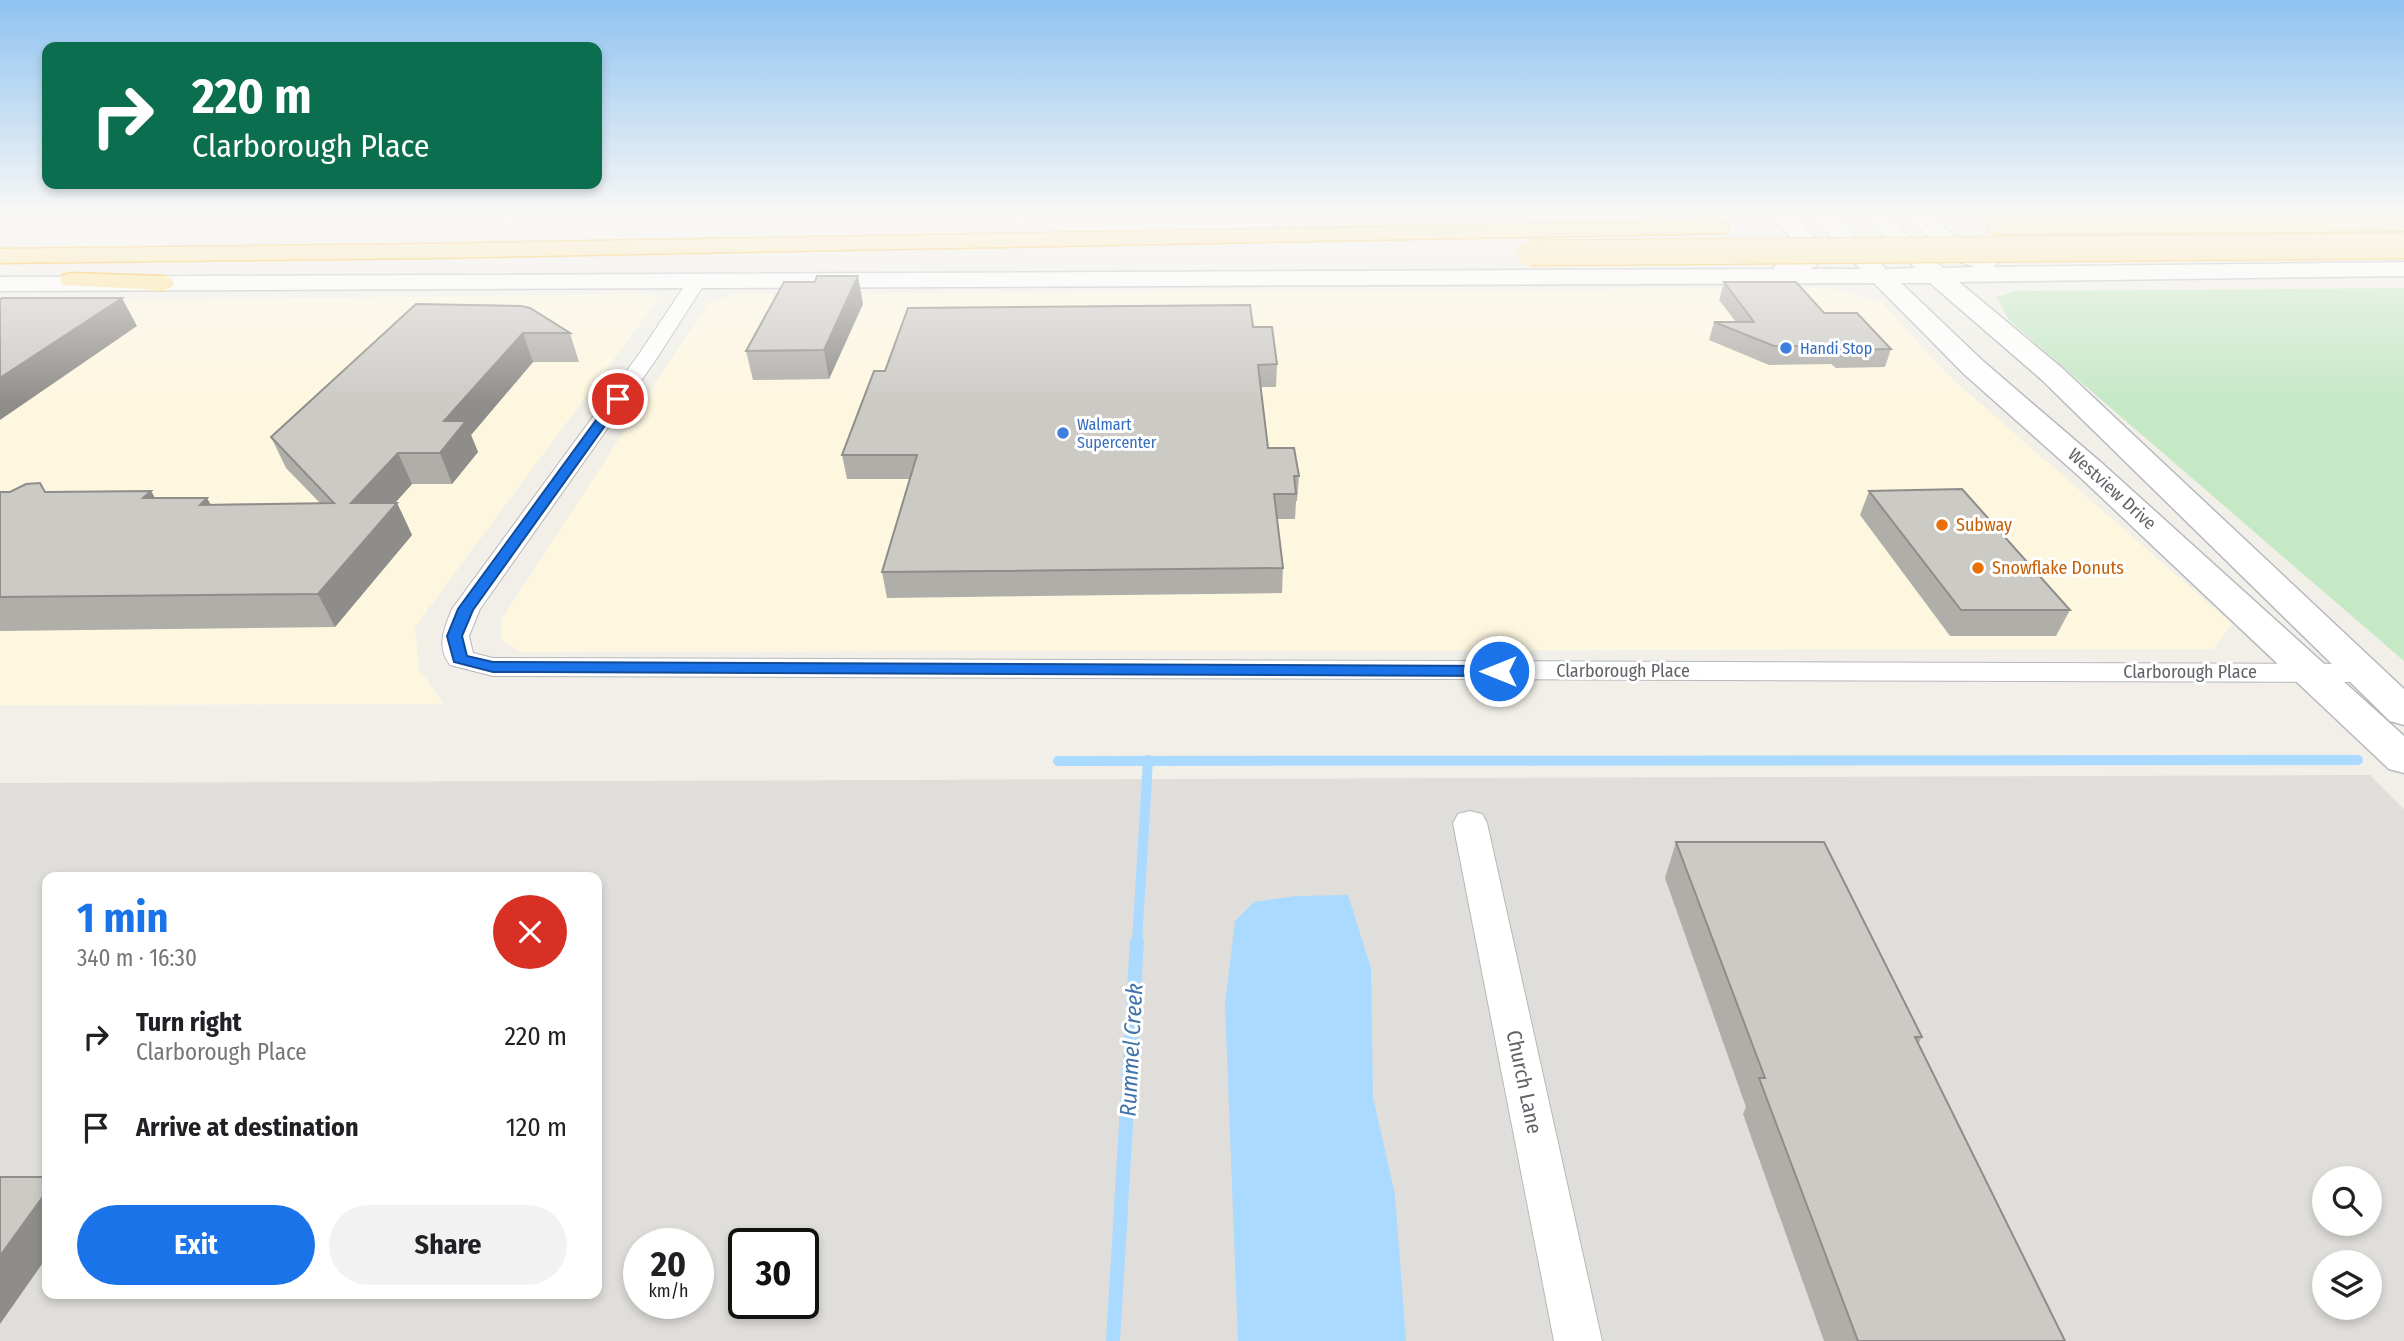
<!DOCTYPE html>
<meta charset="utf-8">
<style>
:root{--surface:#fff;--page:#f2f2f2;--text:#202124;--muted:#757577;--accent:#1a73e8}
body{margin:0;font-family:"Fira Sans Condensed",sans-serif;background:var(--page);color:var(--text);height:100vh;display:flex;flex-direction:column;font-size:26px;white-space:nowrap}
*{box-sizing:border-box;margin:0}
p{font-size:23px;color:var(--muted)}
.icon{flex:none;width:38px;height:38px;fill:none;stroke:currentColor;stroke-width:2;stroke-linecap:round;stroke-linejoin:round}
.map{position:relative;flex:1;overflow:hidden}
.side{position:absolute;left:42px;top:872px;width:560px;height:427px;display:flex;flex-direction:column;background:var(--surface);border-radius:14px;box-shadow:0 4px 10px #0003}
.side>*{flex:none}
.banner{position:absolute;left:42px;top:42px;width:560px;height:147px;border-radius:14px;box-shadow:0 4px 10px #0003;background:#0b6e4f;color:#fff;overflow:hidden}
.fabs{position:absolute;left:2312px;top:1166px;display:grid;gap:14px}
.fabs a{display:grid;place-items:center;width:70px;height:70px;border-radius:50%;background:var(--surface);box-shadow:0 4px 10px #0003;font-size:35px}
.speed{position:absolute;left:623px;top:1228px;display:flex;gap:14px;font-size:35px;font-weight:700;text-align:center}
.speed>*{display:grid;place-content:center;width:91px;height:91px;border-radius:50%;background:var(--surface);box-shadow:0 4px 10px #0003;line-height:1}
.speed small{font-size:18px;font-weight:400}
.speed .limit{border:4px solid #111;border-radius:10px;background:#fff;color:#111}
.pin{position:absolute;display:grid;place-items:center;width:60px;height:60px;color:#fff;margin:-30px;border:4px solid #fff;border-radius:50%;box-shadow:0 2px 7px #0007}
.me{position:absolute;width:77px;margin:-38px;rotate:270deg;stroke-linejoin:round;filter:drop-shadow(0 0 5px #0008)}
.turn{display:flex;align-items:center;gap:24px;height:147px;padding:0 35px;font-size:32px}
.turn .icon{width:91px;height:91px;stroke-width:2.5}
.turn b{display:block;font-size:49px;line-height:60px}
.round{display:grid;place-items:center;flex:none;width:74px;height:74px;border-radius:37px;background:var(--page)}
.overview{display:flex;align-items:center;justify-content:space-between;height:119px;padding:0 35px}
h1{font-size:42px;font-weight:700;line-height:52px;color:var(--accent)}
.cta{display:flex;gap:14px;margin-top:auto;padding:14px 35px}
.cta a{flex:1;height:80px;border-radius:42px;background:var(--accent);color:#fff;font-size:28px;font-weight:700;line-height:80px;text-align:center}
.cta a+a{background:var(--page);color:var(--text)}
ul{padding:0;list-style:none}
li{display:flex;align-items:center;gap:21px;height:91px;padding:0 35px}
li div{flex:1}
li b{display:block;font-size:26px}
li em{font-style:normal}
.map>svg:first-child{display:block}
.commercial{fill:#fef7e0}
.industrial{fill:#e0deda;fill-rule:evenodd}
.green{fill:#c5e8c5}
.water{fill:#aadaff}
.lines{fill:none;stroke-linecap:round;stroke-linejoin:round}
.stream-far1{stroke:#aadaff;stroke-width:10}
.stream{stroke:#aadaff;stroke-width:14}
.street-casing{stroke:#b5b8bc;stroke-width:2}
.secondary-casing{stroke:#b6babf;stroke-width:3}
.highway-casing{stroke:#f9ab00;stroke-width:3}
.street{fill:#fff;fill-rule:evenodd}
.secondary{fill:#fff;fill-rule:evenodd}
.highway{fill:#fde293;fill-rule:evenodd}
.highway-bridge-casing{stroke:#f9ab00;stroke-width:27;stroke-linecap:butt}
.highway-bridge{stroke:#fde293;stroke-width:25}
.wall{fill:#afaea9}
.shaded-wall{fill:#8f8d8a}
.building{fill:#cccac5;stroke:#8f8d8a;stroke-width:2}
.route{fill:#1a73e8;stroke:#114b97;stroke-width:2}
.shop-dot{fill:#3f7fe0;stroke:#fff;stroke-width:2.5}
.food-dot{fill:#e8710a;stroke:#fff;stroke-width:2.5}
.labels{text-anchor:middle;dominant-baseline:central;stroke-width:6;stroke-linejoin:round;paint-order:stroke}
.far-shop-label{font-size:16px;fill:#366cbe;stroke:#fff;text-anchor:start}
.street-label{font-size:18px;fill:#5f6368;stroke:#fff}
.food-label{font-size:18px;fill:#c56008;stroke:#fff;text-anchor:start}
.near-street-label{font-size:21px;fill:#5f6368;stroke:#fff}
.near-water-label{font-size:23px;font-style:italic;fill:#4174aa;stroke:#fff}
</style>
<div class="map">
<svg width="2404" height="1341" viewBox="0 0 2404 1341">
<rect width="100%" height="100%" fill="#f1efe8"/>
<g class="commercial">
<path d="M 1830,288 L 1882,303 L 1948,375 L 2232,624 L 2213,649 L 520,652 L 501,640 L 501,620 L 708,303 L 736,294 Z"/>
<path d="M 647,294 L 659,298 L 415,627 L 419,669 L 444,704 L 0,705 L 0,302 Z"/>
</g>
<path class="industrial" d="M 2370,775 L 2404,809 L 2404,1341 L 0,1341 L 0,783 ZM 47,877 L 597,877 L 597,1293 L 47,1293 ZM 2324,1178 L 2370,1178 L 2370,1223 L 2324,1223 ZM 639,1244 L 698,1244 L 698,1304 L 639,1304 ZM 744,1244 L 803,1244 L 803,1304 L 744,1304 ZM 2324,1262 L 2370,1262 L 2370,1307 L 2324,1307 Z"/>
<path class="green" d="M 2404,288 L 2404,661 L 2010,321 L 1996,297 L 2017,291 Z"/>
<path class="water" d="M 1348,895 L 1371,968 L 1373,1097 L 1395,1195 L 1406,1341 L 1238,1341 L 1225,1004 L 1235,921 L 1254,902 L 1295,896 Z"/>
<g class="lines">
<g class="stream-far1">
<path d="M 1058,761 L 2358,760"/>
<path d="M 1137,944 L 1148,760"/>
</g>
<path class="stream" d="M 1113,1341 L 1137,942"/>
<g class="street-casing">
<g id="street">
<path d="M 698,274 L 707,280 L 655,361 L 480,609 L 469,636 L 473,653 L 493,658 L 2361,664 L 2372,666 L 2376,673 L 2372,680 L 2361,682 L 493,676 L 450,665 C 436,646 444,629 452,609 L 639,354 L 691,276 Z"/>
<path d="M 1470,811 L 1482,814 L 1487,823 L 1602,1341 L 1554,1341 L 1453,823 L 1458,814 Z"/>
</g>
</g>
<g class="secondary-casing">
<path id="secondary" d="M 1772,216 L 1795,216 L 1817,239 L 1824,255 L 1815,267 L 1809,269 L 1860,269 L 1812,216 L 1835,216 L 1886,269 L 1915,268 L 1864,216 L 1888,216 L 1943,268 L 1975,267 L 1957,261 L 1905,216 L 1930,216 L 1973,251 L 1993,258 L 1997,263 L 1994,267 L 2404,262 L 2404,276 L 1959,282 L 2062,368 L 2404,689 L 2404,725 L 2390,721 L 2042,380 L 1930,283 L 1901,283 L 1984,362 L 2104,465 L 2404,736 L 2404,773 L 2389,769 L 2082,479 L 1964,374 L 1874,283 L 0,291 L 0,277 L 1773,269 L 1776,264 L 1800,255 L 1798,246 Z"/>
</g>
<g class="highway-casing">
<g id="highway">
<path d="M 2404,217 L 2404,231 L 1999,234 L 1991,232 L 1988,227 L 1991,222 L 1999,220 Z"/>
<path d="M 1718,221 L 1726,223 L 1729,228 L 1726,233 L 430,258 L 0,263 L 0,249 L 430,244 Z"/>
<path d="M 72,273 L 162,276 L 171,278 L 174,283 L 171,288 L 162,290 L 63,285 L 60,280 L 63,275 Z"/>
</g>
</g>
<use href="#street" class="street"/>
<use href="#secondary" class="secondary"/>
<use href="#highway" class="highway"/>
<g class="highway-bridge-casing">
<path id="highway-bridge" d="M 1530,253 L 2404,246"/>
</g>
<use href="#highway-bridge" class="highway-bridge"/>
</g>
<g class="wall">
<path d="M 815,282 L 863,304 L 829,379 L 753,380 L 746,351 Z"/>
<path d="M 1724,282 L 1824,313 L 1891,349 L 1885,367 L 1836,368 L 1831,364 L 1769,365 L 1709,340 L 1714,322 L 1736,322 L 1719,300 Z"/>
<path d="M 416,304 L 570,333 L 579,362 L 533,362 L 471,435 L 478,452 L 452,484 L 412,484 L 395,503 L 397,503 L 412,535 L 335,627 L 0,631 L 0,492 L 151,491 L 155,498 L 211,504 L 320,503 L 286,468 L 271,437 Z"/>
<path d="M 1277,364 L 1276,387 L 1261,387 L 1268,448 L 1299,476 L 1297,501 L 1296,501 L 1295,519 L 1277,519 L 1283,568 L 1282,593 L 887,598 L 882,572 L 910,479 L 847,479 L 842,455 L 885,371 Z"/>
<path d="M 1869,491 L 2070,610 L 2056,636 L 1950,636 L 1860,515 Z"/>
<path d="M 1676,842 L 1922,1037 L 1918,1044 L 2065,1341 L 1824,1341 L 1743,1114 L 1746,1107 L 1665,878 Z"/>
</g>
<g class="shaded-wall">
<path d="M 858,276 L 863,304 L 829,379 L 824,350 Z"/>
<path d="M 122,298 L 137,326 L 0,420 L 0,378 Z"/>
<path d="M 523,333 L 533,362 L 471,435 L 478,452 L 452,484 L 440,453 L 444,421 Z"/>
<path d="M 398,453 L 412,484 L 366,535 L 351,503 Z"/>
<path d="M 151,491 L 169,523 L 143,498 Z"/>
<path d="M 207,498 L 225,530 L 200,505 Z"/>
<path d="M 397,503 L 412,535 L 335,627 L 318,594 Z"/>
<path d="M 47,1191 L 47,1257 L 0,1324 L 0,1256 Z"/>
</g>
<g class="building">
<path d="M 817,276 L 858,276 L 824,350 L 746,351 L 784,282 L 815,282 Z"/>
<path d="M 1724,282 L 1796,282 L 1824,313 L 1857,313 L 1891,349 L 1842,350 L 1837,346 L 1774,346 L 1714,322 L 1754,322 Z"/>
<path d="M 2,298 L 122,298 L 0,378 L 0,300 Z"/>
<path d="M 416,304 L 521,306 L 530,308 L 570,333 L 523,333 L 444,421 L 466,421 L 440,453 L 398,453 L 351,503 L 397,503 L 318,594 L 0,597 L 0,492 L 10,492 L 26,484 L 40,483 L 45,492 L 151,491 L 143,498 L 207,498 L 200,505 L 334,503 L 271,437 Z"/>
<path d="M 1250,305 L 1253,327 L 1272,327 L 1277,364 L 1258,365 L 1268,448 L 1294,448 L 1299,476 L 1294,476 L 1296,494 L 1274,494 L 1283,568 L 882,572 L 917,455 L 842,455 L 874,371 L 885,371 L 908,308 Z"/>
<path d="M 1962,489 L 2070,610 L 1961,610 L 1869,491 Z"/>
<path d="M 1676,842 L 1824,842 L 1922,1037 L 1915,1037 L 2065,1341 L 1858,1341 L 1759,1078 L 1765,1078 Z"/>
<path d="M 0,1177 L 47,1177 L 47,1191 L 0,1256 Z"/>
</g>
<linearGradient id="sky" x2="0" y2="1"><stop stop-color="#8fc3f1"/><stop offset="0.53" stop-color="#f9f8f5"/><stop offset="1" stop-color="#f9f8f5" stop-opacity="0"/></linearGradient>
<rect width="2404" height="404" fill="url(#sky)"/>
<path class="route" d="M 618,396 L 624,399 L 473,610 L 462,636 L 467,656 L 493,662 L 1499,666 L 1507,671 L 1499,676 L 536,672 L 493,672 L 454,662 L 447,636 L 458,609 L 613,397 Z"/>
<g class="shop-dot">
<circle cx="1786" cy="348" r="7"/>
<circle cx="1063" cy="433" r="7"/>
</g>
<g class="food-dot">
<circle cx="1942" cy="525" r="7"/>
<circle cx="1978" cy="568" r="7"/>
</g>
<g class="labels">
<g class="far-shop-label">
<text x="1800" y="348">Handi Stop</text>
<text x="1077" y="424">Walmart<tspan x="1077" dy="18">Supercenter</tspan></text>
</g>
<g class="street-label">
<text transform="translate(2112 489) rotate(42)">Westview Drive</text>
<text x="1623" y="671">Clarborough Place</text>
<text x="2190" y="672">Clarborough Place</text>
</g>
<g class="food-label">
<text x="1956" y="525">Subway</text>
<text x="1992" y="568">Snowflake Donuts</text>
</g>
<g class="near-street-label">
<text transform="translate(1524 1082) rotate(78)">Church Lane</text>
</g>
<g class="near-water-label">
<text transform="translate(1131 1050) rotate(-87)">Rummel Creek</text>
</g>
</g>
</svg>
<div class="fabs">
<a><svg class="icon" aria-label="search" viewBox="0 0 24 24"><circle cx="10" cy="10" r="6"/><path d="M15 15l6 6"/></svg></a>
<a><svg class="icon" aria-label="layers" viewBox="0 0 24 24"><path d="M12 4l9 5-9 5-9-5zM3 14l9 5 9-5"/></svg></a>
</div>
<div class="speed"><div>20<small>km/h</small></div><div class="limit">30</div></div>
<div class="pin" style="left:618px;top:399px;background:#d93025"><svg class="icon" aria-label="arrive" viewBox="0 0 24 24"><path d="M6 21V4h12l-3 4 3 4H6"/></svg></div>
<svg class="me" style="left:1499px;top:671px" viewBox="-20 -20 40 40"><circle r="17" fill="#1a73e8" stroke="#fff" stroke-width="3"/><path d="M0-11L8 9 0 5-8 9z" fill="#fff"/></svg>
<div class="banner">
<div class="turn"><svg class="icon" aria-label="right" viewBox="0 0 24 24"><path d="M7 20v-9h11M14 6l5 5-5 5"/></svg><div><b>220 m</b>Clarborough Place</div></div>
</div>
<section class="side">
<div class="overview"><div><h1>1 min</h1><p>340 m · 16:30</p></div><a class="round" style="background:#d93025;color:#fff"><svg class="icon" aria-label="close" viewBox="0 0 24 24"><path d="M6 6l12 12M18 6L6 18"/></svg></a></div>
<ul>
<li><svg class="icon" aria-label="right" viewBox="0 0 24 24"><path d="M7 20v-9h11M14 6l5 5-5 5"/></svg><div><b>Turn right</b><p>Clarborough Place</p></div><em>220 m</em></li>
<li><svg class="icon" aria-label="arrive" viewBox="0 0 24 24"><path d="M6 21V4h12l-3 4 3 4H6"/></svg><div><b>Arrive at destination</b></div><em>120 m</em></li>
</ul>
<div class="cta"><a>Exit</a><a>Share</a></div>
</section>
</div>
